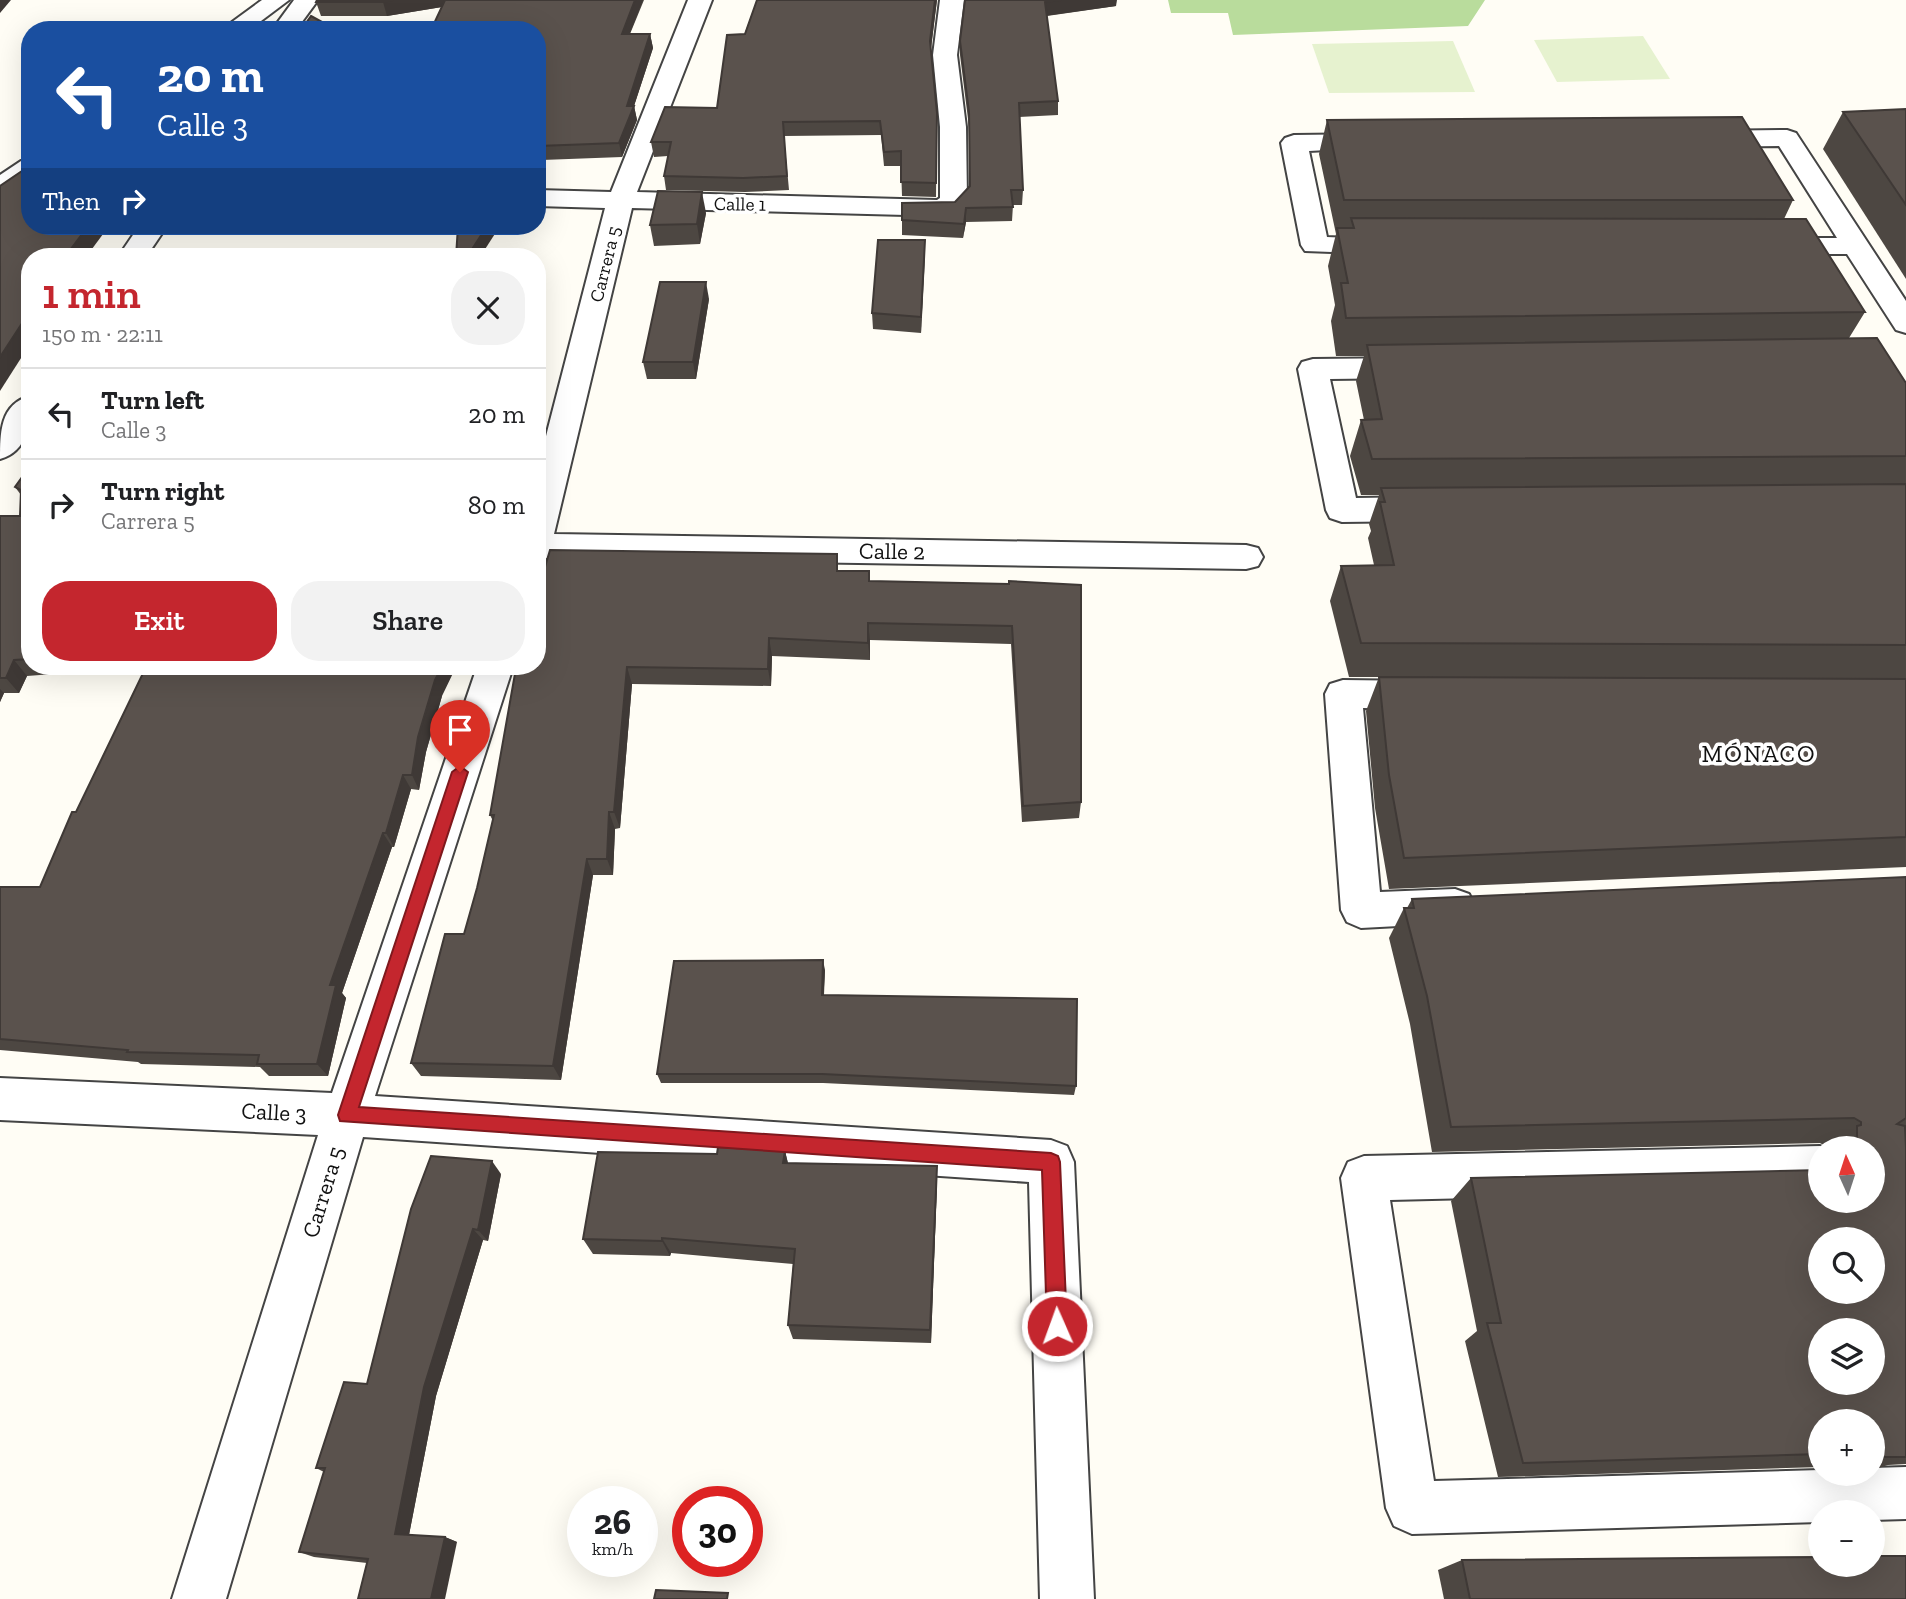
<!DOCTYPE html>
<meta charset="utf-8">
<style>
:root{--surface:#fff;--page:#f2f2f2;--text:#202124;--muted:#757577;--line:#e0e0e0;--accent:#c4262e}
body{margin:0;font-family:"Zilla Slab",serif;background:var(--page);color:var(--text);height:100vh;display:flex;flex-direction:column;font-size:26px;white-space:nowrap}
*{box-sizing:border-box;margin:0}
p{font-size:23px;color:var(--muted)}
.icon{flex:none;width:38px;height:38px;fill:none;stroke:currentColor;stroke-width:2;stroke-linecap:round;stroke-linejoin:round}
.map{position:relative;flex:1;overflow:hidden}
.sheet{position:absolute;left:21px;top:248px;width:525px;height:427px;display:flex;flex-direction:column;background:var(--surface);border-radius:28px;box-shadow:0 7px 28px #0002}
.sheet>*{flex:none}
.guide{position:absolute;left:21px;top:21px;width:525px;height:214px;border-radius:28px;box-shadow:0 7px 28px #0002;background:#1a4fa0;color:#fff;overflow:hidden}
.needle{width:46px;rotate:357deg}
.controls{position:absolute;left:1808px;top:1136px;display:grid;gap:14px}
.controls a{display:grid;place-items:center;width:77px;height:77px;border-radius:50%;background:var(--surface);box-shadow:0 7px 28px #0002;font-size:35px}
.speed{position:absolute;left:567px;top:1486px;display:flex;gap:14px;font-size:35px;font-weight:700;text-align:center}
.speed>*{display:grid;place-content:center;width:91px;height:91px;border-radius:50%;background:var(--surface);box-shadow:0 7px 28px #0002;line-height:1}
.speed small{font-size:18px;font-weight:400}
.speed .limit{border:10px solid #d22;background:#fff;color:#111}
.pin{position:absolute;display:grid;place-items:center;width:60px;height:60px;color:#fff;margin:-72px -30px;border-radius:50% 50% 50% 0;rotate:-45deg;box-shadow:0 0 7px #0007}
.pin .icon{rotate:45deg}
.me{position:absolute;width:77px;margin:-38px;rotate:358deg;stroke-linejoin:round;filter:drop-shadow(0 0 5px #0008)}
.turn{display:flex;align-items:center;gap:24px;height:147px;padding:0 21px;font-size:32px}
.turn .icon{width:91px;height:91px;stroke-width:2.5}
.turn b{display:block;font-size:49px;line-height:60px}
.then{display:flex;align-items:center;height:66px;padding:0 21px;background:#0003;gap:14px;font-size:26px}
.round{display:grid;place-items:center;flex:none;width:74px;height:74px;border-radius:28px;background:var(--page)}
.overview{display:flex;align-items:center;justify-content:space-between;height:119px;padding:0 21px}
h1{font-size:42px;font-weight:600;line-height:52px;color:var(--accent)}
.cta{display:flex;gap:14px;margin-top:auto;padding:14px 21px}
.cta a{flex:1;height:80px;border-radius:28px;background:var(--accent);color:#fff;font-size:28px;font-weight:600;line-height:80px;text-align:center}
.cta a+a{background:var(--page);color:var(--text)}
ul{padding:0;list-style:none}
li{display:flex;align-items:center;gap:21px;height:91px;padding:0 21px;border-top:2px solid var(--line)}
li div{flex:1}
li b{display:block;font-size:26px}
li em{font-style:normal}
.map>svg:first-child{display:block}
.forest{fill:#b9dc9c}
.pitch{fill:#e6f2cf}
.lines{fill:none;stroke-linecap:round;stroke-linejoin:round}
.minor-casing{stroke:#444;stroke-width:4}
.minor{fill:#fff;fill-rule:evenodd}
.wall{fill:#4d4742}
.shaded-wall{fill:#3f3936}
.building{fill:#5a524d;stroke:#3f3936;stroke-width:2;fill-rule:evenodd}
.route{fill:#c4262e;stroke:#7f191e;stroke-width:2}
.labels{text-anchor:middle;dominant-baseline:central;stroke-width:7;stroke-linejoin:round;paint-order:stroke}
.far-street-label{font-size:19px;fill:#111;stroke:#fff}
.street-label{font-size:23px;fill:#111;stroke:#fff}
.neighbourhood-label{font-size:24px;letter-spacing:2px;fill:#111;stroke:#fff}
</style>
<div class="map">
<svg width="1906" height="1599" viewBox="0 0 1906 1599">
<rect width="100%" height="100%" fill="#fffdf5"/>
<path class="forest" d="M 1168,0 L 1485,0 L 1468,26 L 1233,35 L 1228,13 L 1171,13 Z"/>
<g class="pitch">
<path d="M 1643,36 L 1670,79 L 1557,82 L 1534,40 Z"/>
<path d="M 1453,41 L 1475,92 L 1329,93 L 1312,44 Z"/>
</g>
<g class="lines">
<g class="minor-casing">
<g id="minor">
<path d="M 262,0 L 289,0 L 249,30 L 221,30 Z"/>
<path d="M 294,0 L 318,0 L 296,30 L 272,30 Z"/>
<path d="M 688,0 L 712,0 L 637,192 L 937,200 L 940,198 L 940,127 L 933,55 L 940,0 L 964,0 L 957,55 L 966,127 L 967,200 L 954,214 L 944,216 L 632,208 L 554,534 L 1246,545 L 1258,548 L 1263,557 L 1258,566 L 1246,569 L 537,558 L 537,471 L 605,208 L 537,206 L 537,190 L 611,192 Z"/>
<path d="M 1787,130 L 1796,133 L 1906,301 L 1906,333 L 1896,330 L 1847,254 L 1771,254 L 1761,252 L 1757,246 L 1761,240 L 1771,238 L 1837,238 L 1779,146 L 1704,147 L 1695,144 L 1691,139 L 1695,134 L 1704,131 Z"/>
<path d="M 1374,134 L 1383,137 L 1387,142 L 1383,147 L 1309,151 L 1327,237 L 1395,240 L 1399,246 L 1395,252 L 1385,254 L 1305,251 L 1301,245 L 1281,143 L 1285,138 L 1294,135 Z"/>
<path d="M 30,159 L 30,179 L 9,193 L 0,195 L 0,175 L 21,161 Z"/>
<path d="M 139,226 L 167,226 L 146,257 L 118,257 Z"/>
<path d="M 1411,358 L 1422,361 L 1426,368 L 1422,375 L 1411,378 L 1330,379 L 1356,498 L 1424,497 L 1436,501 L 1440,509 L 1436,517 L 1424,521 L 1342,522 L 1330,518 L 1326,510 L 1298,369 L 1302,362 L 1313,359 Z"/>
<path d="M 30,396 C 30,421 29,451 0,459 C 0,433 0,404 30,396 Z"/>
<path d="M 477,667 L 513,667 L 375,1096 L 1051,1140 L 1067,1146 L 1074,1162 L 1094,1599 L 1040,1599 L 1029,1182 L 363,1137 L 226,1599 L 172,1599 L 318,1135 L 0,1120 L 0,1078 L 332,1093 Z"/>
<path d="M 1343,680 L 1424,681 L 1437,685 L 1442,695 L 1437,705 L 1424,709 L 1363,708 L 1380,892 L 1455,889 L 1469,894 L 1475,906 L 1469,918 L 1455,923 L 1361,928 L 1347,922 L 1341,910 L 1325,694 L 1330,684 Z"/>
<path d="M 1820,1146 L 1825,1148 L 1820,1148 L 1820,1190 L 1390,1200 L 1434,1481 L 1820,1470 L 1820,1474 L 1872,1474 L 1872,1468 L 1906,1467 L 1906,1519 L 1872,1520 L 1872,1512 L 1820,1512 L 1820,1522 L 1412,1534 L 1394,1526 L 1386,1508 L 1341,1178 L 1348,1162 L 1364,1156 Z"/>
</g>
</g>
<use href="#minor" class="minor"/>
</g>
<g class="wall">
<path d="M 317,0 L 644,0 L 630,34 L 650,34 L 653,48 L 634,106 L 637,120 L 622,157 L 542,160 L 537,167 L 537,30 L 442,7 L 387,16 L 321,16 L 316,2 Z"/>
<path d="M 757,0 L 937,0 L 931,49 L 937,113 L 936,197 L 902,196 L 901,166 L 884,166 L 881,135 L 784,136 L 789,190 L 745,192 L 666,190 L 664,176 L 668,156 L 654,157 L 651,142 L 717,108 Z"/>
<path d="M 965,0 L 1116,6 L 1047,16 L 1058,101 L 1058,115 L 1019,117 L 1023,190 L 1022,205 L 1013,205 L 1012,221 L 966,222 L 963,238 L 902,235 L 902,203 L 955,202 L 969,186 L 969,127 L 960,55 L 960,41 Z"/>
<path d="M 1906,109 L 1906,279 L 1823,149 L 1843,112 Z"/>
<path d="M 1327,120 L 1793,200 L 1784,219 L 1865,312 L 1849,338 L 1906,383 L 1906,867 L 1389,889 L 1375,808 L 1366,711 L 1379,677 L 1349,677 L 1330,601 L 1341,566 L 1374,565 L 1368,538 L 1371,531 L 1369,524 L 1379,495 L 1361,495 L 1350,456 L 1361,420 L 1364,420 L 1356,381 L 1364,356 L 1336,356 L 1331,321 L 1335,305 L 1328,266 L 1336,234 L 1319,154 Z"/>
<path d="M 706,213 L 700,244 L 654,246 L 650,225 Z"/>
<path d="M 925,240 L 921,333 L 873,329 L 872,313 Z"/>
<path d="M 709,299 L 696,379 L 647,379 L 643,362 Z"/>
<path d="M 30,466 L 30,667 L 70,667 L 66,673 L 27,676 L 19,693 L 4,693 L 0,702 L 0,516 L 20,516 L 21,495 L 15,487 Z"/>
<path d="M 839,571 L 870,581 L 1009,584 L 1081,802 L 1079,818 L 1022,822 L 1011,644 L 870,640 L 870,660 L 772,656 L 771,686 L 632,684 L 620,828 L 615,829 L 613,875 L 593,875 L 561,1080 L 421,1076 L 411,1063 L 464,934 L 477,888 L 493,821 L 490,815 L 516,668 Z"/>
<path d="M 442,696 L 426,752 L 419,790 L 411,789 L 394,847 L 392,847 L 342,993 L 346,998 L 328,1076 L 269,1076 L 260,1067 L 141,1064 L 138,1062 L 0,1050 L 0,887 L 40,887 L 76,812 Z"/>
<path d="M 1906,877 L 1906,1464 L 1888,1465 L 1872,1470 L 1872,1421 L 1820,1421 L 1820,1467 L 1498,1477 L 1465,1341 L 1477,1331 L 1451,1201 L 1471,1178 L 1872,1200 L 1872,1148 L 1826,1148 L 1827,1147 L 1820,1143 L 1432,1152 L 1410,1024 L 1389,938 L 1404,908 L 1407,908 L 1412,899 Z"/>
<path d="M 825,970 L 824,995 L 1076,1086 L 1074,1095 L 823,1083 L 661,1083 L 657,1074 Z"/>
<path d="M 785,1151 L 788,1163 L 937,1166 L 937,1183 L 931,1343 L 793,1339 L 788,1325 L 793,1264 L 671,1253 L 670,1256 L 593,1254 L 583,1239 L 717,1154 Z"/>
<path d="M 501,1174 L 488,1241 L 483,1240 L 436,1396 L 409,1535 L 445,1537 L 457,1542 L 367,1563 L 314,1557 L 299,1552 L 324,1472 L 316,1468 L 367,1384 Z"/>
<path d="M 1462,1560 L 1906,1599 L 1444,1599 L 1438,1570 Z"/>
</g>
<g class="shaded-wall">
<path d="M 0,0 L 11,0 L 0,13 Z"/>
<path d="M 393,0 L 452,0 L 454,5 L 387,16 L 383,2 Z"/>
<path d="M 635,0 L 643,0 L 624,48 L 622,34 Z"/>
<path d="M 935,0 L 937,0 L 930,55 L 930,41 Z"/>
<path d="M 1061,0 L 1117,0 L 1116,6 L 1044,16 L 1045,2 Z"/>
<path d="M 650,34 L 653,48 L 634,106 L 637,120 L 622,157 L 619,143 L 627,106 Z"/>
<path d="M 538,146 L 542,160 L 537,167 L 537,147 Z"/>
<path d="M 702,192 L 706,213 L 700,244 L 697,224 Z"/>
<path d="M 966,208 L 966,222 L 963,238 L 964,224 Z"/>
<path d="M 88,226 L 109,226 L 86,257 L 65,257 Z"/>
<path d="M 487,226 L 500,226 L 480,257 L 467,257 Z"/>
<path d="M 925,240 L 925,256 L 921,333 L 921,317 Z"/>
<path d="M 706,282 L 709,299 L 696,379 L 693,362 Z"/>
<path d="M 30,311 L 30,344 L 0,391 L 0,357 Z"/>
<path d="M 868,623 L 870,640 L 870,660 L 868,643 Z"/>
<path d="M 769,638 L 772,656 L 771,686 L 768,669 Z"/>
<path d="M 14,660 L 27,676 L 19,693 L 6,678 Z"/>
<path d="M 61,667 L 70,667 L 66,673 Z"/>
<path d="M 442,667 L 456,667 L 442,696 L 426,752 L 419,790 L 412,775 L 418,737 L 435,680 Z"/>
<path d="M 627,667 L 632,684 L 620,828 L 614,812 Z"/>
<path d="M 0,689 L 4,693 L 0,702 Z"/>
<path d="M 403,775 L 411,789 L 394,847 L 386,833 Z"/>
<path d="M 609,812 L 615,829 L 613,875 L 607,859 Z"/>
<path d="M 383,833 L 392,847 L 342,993 L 346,998 L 328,1076 L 317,1064 L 330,985 Z"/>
<path d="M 587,859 L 593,875 L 561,1080 L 553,1066 Z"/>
<path d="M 823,960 L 825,970 L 823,1005 L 822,995 Z"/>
<path d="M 785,1151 L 789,1168 L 783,1163 Z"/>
<path d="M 492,1161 L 501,1174 L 488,1241 L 478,1230 Z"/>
<path d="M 937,1166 L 937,1183 L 931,1343 L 930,1330 Z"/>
<path d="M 473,1229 L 483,1240 L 436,1396 L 408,1540 L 395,1534 L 424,1387 Z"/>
<path d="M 662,1238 L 671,1253 L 670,1256 L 662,1241 Z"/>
<path d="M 445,1537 L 457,1542 L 445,1599 L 431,1599 Z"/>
</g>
<g class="building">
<path d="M 317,0 L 393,0 L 383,2 L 316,2 Z"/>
<path d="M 445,0 L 635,0 L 622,34 L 650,34 L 627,106 L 634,106 L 619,143 L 538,146 L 537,147 L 537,30 L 431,30 Z"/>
<path d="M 757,0 L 935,0 L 930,41 L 937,113 L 936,183 L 901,182 L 901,151 L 884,152 L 880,121 L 783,122 L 787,176 L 743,178 L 664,176 L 671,142 L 651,142 L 665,107 L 717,108 L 727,35 L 745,34 Z"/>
<path d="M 965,0 L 1061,0 L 1045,2 L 1058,101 L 1019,103 L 1023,190 L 1011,190 L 1013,207 L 966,208 L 964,224 L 902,220 L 902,203 L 955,202 L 970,186 L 969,112 L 960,41 Z"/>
<path d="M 311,16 L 333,28 L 332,30 L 301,30 Z"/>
<path d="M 1906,109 L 1906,205 L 1843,112 Z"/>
<path d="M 1742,117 L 1793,200 L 1344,200 L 1327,120 Z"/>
<path d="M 22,171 L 30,171 L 30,226 L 88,226 L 65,257 L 30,257 L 30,311 L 0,357 L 0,186 Z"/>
<path d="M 658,191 L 702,192 L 697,224 L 650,225 Z"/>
<path d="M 1351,218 L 1806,219 L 1865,312 L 1346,318 L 1341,283 L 1348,283 L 1337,228 L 1354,228 Z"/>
<path d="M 458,226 L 487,226 L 467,257 L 456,257 Z"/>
<path d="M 878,240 L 925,240 L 921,317 L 872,313 Z"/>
<path d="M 660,282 L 706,282 L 693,362 L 643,362 Z"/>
<path d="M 1877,338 L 1906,383 L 1906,456 L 1372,459 L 1361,420 L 1382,419 L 1367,345 Z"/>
<path d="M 30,466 L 30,659 L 14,660 L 6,678 L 0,678 L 0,516 L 20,516 L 21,490 L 15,487 Z"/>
<path d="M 1906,484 L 1906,645 L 1361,643 L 1341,566 L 1394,565 L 1380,502 L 1385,502 L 1381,488 Z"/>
<path d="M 550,550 L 837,554 L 837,571 L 869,571 L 869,581 L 1009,584 L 1009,581 L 1081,585 L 1081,802 L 1023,806 L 1012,626 L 868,623 L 868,643 L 769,638 L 768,669 L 627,667 L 614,812 L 609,812 L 607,859 L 587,859 L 553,1066 L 411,1063 L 445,934 L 464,934 L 477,888 L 494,815 L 490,815 L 516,668 L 517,667 L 537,667 L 537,594 Z"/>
<path d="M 146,667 L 442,667 L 435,680 L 418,737 L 412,775 L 403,775 L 386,833 L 383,833 L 330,985 L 336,985 L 317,1064 L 257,1064 L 259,1055 L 127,1052 L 128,1050 L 0,1039 L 0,887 L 40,887 L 72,812 L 76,812 Z"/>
<path d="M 1379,677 L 1906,679 L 1906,837 L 1404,858 L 1389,775 Z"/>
<path d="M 1906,877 L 1906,1118 L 1897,1124 L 1905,1126 L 1906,1147 L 1906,1457 L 1872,1457 L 1872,1421 L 1820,1421 L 1820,1454 L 1523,1463 L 1487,1323 L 1501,1323 L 1471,1178 L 1820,1170 L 1820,1200 L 1872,1200 L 1872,1148 L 1857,1148 L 1857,1126 L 1861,1125 L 1861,1122 L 1854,1118 L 1451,1127 L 1427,996 L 1404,908 L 1414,908 L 1412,899 ZM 1820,1239 L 1872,1239 L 1872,1292 L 1820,1292 ZM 1820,1330 L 1872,1330 L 1872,1382 L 1820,1382 Z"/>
<path d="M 823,960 L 822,995 L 1077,999 L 1076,1086 L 822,1074 L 657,1074 L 674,961 Z"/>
<path d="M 718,1147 L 785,1151 L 783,1163 L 937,1166 L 930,1330 L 788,1325 L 795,1249 L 662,1238 L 662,1241 L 583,1239 L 598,1152 L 717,1154 Z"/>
<path d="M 431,1156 L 492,1161 L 478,1230 L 473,1229 L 424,1387 L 395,1534 L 445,1537 L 431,1599 L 358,1599 L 368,1559 L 299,1552 L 325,1468 L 316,1468 L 344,1382 L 367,1384 L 411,1209 Z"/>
<path d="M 1872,1556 L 1906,1556 L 1906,1599 L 1470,1599 L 1462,1560 L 1820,1557 L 1820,1564 L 1872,1564 Z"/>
<path d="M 656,1590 L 728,1593 L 727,1599 L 654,1599 Z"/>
</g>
<path class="route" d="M 460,766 L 468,772 L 359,1107 L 1051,1153 L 1058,1156 L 1060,1162 L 1067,1326 L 1064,1333 L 1057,1336 L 1050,1333 L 1047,1326 L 1042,1170 L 340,1121 L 338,1115 L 452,772 Z"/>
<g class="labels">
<g class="far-street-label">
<text transform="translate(740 204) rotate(1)">Calle 1</text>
<text transform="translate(605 264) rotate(-76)">Carrera 5</text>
</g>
<g class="street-label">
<text transform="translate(892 551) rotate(1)">Calle 2</text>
<text transform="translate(274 1112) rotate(3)">Calle 3</text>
<text transform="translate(323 1192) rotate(-73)">Carrera 5</text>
</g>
<g class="neighbourhood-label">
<text x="1759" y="753">MÓNACO</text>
</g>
</g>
</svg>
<div class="controls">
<a><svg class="needle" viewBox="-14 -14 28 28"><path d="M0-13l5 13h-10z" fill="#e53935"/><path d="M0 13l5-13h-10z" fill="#757577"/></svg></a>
<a><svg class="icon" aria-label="search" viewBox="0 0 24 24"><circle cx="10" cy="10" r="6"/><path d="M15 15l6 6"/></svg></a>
<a><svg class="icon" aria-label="layers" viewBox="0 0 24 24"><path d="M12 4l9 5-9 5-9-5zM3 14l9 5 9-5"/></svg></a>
<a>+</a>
<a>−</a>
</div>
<div class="speed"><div>26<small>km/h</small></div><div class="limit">30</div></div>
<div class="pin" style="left:460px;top:772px;background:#d93025"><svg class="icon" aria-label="arrive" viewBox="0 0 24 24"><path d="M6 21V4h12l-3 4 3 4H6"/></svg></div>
<svg class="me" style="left:1057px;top:1326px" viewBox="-20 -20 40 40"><circle r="17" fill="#c4262e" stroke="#fff" stroke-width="3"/><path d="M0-11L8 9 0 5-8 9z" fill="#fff"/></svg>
<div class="guide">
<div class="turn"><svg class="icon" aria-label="left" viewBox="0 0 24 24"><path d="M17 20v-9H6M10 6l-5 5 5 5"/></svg><div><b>20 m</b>Calle 3</div></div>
<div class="then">Then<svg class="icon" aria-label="right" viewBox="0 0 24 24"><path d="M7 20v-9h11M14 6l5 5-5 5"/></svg></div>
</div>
<section class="sheet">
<div class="overview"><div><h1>1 min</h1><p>150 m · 22:11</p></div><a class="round"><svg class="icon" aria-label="close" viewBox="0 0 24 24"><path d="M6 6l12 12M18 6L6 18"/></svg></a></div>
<ul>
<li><svg class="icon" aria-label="left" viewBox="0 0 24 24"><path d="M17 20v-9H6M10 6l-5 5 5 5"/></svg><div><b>Turn left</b><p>Calle 3</p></div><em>20 m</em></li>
<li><svg class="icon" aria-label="right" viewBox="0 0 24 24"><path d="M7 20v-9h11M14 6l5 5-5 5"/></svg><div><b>Turn right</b><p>Carrera 5</p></div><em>80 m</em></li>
</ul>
<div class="cta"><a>Exit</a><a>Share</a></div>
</section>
</div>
